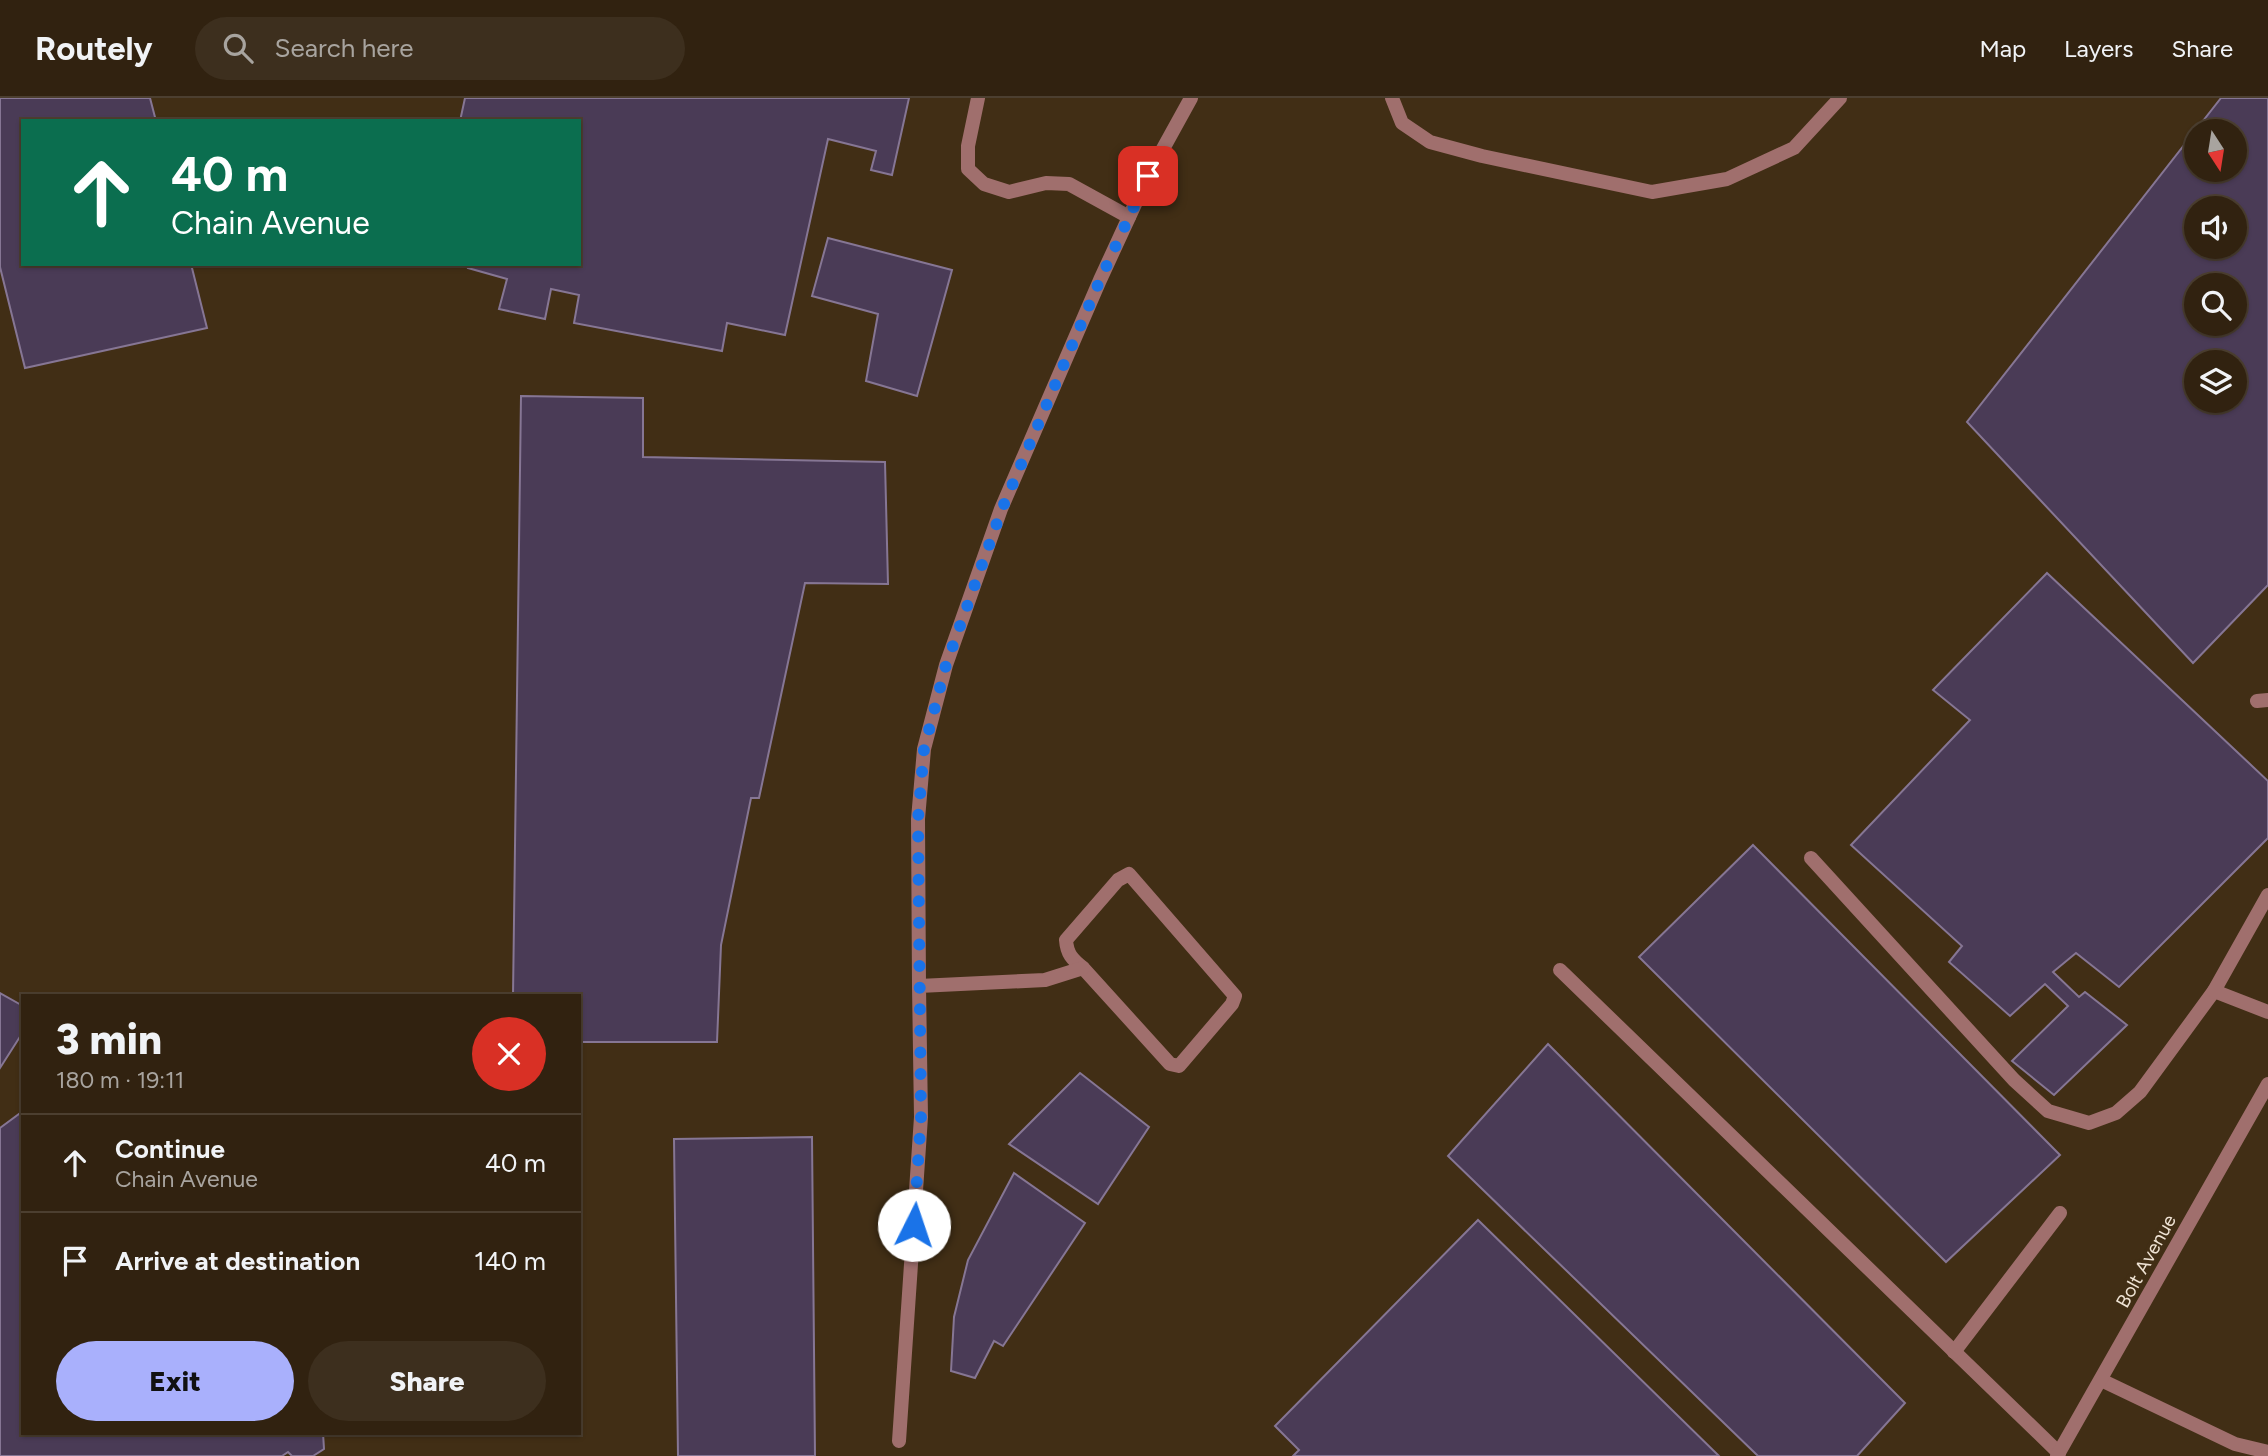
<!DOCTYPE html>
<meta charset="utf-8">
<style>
:root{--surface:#312210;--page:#3d2f1e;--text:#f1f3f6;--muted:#a8a49f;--line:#4c3f30;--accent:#a9b0fc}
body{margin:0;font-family:Figtree,sans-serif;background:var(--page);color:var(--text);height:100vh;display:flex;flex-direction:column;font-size:26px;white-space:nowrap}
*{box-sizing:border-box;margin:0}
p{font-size:23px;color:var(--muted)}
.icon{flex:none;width:38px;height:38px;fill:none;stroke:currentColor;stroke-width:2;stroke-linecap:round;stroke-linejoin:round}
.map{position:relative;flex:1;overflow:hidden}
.panel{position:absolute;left:21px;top:896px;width:560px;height:441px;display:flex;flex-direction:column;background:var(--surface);border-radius:0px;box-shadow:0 2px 5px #0004,0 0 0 2px var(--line)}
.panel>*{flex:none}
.guide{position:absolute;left:21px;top:21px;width:560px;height:147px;border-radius:0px;box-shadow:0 2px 5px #0004,0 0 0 2px var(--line);background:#0b6e4f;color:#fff;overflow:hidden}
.needle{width:46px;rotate:168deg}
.fabs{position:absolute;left:2184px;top:21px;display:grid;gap:14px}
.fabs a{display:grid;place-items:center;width:63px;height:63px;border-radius:50%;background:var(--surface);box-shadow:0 2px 5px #0004,0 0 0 2px var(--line);font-size:35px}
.pin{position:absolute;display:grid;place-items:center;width:60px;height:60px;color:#fff;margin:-30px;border-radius:14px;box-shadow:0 4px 10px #0006}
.me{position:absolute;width:77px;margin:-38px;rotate:4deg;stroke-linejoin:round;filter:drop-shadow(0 0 5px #0008)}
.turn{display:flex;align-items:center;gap:24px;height:147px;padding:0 35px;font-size:32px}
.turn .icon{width:91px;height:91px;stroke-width:2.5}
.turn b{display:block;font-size:49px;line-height:60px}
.round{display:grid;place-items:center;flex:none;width:74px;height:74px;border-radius:37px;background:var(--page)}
.summary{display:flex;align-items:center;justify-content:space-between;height:119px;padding:0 35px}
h1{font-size:42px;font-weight:800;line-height:52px}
.action{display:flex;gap:14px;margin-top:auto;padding:14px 35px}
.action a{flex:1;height:80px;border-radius:42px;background:var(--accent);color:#111;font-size:28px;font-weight:800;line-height:80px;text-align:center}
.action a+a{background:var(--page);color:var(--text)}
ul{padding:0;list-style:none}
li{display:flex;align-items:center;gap:21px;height:98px;padding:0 35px;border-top:2px solid var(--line)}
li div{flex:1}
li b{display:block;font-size:26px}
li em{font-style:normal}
header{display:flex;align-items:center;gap:42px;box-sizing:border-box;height:98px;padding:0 35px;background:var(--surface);border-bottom:2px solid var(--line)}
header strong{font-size:33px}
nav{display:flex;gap:38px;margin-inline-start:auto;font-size:24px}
.search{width:490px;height:63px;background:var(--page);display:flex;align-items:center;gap:18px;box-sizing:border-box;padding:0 24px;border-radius:38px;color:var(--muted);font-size:26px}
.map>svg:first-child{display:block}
.building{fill:#4a3b56;stroke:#867694;stroke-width:2;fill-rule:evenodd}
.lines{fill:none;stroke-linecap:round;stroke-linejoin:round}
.lane{stroke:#a06f6d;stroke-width:14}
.street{stroke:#a06f6d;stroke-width:14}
.route{stroke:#1a73e8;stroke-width:12;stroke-dasharray:0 21.6}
.labels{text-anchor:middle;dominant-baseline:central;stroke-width:7;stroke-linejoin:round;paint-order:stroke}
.street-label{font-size:19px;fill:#efe3d4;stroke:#412e15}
</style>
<header>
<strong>Routely</strong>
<div class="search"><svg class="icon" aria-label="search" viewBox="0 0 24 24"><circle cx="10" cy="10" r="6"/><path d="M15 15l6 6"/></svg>Search here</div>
<nav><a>Map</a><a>Layers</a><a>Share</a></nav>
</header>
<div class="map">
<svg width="2268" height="1358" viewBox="0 0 2268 1358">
<rect width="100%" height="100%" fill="#412e15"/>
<g class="building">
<path d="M 0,0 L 150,0 L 156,23 L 23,23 L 23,166 L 191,166 L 207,230 L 25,270 L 0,169 Z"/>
<path d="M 465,0 L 909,0 L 892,77 L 871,72 L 876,53 L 828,41 L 785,237 L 727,225 L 722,253 L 574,225 L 579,197 L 551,191 L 545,221 L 499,211 L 507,181 L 468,170 L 469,166 L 579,166 L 579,23 L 460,23 Z"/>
<path d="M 2221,0 L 2268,0 L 2268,487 L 2193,565 L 1967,324 ZM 2196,33 L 2235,33 L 2235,72 L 2196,72 ZM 2196,110 L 2235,110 L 2235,149 L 2196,149 ZM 2196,187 L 2235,187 L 2235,226 L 2196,226 ZM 2196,264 L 2235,264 L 2235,303 L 2196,303 Z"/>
<path d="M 828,140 L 952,172 L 917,298 L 866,283 L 878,216 L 812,198 Z"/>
<path d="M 521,298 L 643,300 L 643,359 L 885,364 L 888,486 L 805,485 L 759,700 L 751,700 L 721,847 L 717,944 L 579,944 L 579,898 L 513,898 Z"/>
<path d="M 2047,475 L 2268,683 L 2268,740 L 2119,889 L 2076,855 L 2053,874 L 2079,899 L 2085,894 L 2127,927 L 2054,997 L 2012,963 L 2068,908 L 2045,886 L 2010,918 L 1949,864 L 1962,848 L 1851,747 L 1970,622 L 1933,592 Z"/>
<path d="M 1753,747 L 2060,1057 L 1946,1164 L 1639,859 Z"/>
<path d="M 0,895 L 23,908 L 23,934 L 0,970 Z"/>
<path d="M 1548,946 L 1905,1305 L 1857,1358 L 1758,1358 L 1448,1058 Z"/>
<path d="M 1080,975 L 1149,1029 L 1098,1106 L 1009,1046 Z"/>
<path d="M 23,1013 L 23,1335 L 323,1335 L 324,1351 L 313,1358 L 292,1358 L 288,1354 L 282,1358 L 0,1358 L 0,1030 Z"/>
<path d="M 812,1039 L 815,1358 L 678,1358 L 674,1041 Z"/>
<path d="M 1014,1075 L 1085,1125 L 1003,1248 L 994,1243 L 975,1280 L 951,1273 L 954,1219 L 968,1162 Z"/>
<path d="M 1478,1122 L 1719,1358 L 1293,1358 L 1299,1352 L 1275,1328 Z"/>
</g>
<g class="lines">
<g class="lane">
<path d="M 978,0 L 968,48 L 968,71 L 984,86 L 1009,94 L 1046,85 L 1069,86 L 1129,119"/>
<path d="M 1392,0 L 1402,25 L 1430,44 L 1482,58 L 1652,94 L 1727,81 L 1794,50 L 1840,0"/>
<path d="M 2257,603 L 2268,602"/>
<path d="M 1811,760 L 2014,982 L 2048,1013 L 2089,1025 L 2116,1015 L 2140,994 L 2214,893"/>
<path d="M 1129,776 L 1235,898 L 1232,906 L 1179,968 L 1170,966 L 1083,870 C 1072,861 1067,856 1066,842 L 1118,782 Z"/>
<path d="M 2268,797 L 2214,893 L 2268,914"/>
<path d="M 1560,872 L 2059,1355"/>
<path d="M 1954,1254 L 2060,1115"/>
<path d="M 2101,1282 L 2235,1346 L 2268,1354"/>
<path d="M 899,1343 L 921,1019 L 919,888 L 1045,882 L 1083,870"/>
</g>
<g class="street">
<path d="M 919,888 L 918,721 L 924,651 L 946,567 L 1001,411 L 1100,182 L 1148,78 L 1191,0"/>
<path d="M 2057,1358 L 2268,986"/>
</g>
</g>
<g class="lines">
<path class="route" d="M 914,1127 L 921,1019 L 918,721 L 924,651 L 946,567 L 1002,411 L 1100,182 L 1148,78"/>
</g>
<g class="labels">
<g class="street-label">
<text transform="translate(2146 1163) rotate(-61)">Bolt Avenue</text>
</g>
</g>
</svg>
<div class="fabs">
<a><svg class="needle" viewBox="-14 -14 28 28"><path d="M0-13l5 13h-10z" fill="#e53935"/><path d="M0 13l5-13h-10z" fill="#a8a49f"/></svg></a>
<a><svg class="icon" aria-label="sound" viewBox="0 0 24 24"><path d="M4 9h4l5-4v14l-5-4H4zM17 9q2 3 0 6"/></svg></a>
<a><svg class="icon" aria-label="search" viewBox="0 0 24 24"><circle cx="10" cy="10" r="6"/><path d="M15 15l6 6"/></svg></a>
<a><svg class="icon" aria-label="layers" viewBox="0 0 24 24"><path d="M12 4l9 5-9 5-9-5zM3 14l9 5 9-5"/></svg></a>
</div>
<div class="pin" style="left:1148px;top:78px;background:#d93025"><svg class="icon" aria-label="arrive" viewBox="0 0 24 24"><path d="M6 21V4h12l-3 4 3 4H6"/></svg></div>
<svg class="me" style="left:914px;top:1127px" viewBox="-20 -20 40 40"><circle r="19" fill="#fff"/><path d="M0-13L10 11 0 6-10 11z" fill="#1a73e8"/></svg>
<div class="guide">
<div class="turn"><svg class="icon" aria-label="ahead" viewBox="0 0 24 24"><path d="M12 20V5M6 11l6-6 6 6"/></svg><div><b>40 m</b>Chain Avenue</div></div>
</div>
<section class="panel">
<div class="summary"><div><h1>3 min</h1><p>180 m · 19:11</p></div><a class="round" style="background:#d93025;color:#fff"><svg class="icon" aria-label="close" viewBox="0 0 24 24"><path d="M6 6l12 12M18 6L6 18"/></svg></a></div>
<ul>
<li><svg class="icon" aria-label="ahead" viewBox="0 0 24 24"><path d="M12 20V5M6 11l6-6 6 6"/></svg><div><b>Continue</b><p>Chain Avenue</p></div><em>40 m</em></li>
<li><svg class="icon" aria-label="arrive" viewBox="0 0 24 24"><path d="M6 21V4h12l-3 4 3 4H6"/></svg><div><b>Arrive at destination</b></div><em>140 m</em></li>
</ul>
<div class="action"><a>Exit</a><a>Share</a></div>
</section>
</div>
